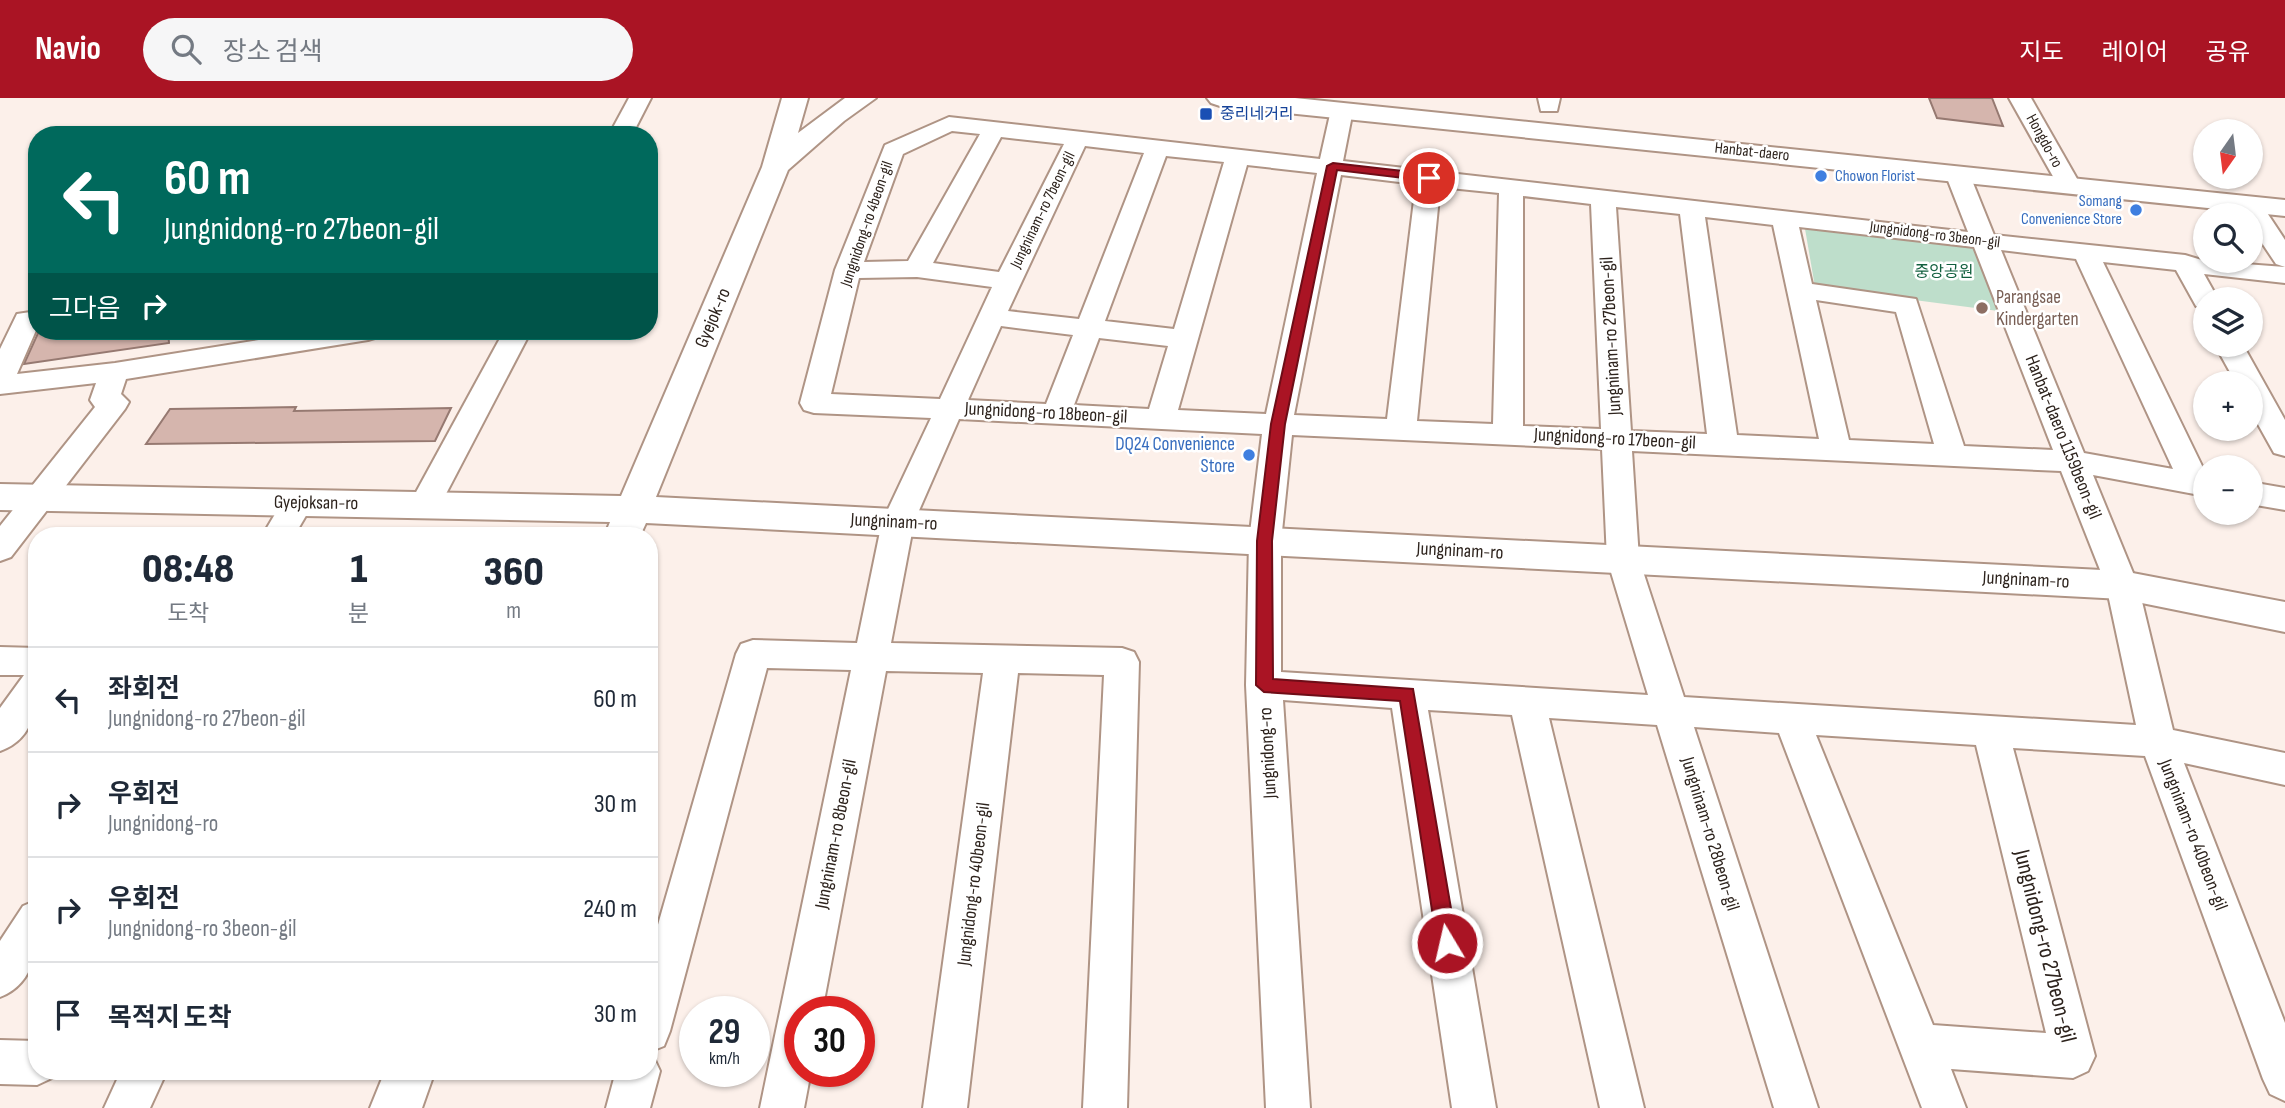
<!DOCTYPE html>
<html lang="ko">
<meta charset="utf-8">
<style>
:root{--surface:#fff;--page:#f6f6f7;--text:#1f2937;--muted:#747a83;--line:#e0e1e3;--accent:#aa1424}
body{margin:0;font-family:"Sofia Sans Condensed","Noto Sans KR",sans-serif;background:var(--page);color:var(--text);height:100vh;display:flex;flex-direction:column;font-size:26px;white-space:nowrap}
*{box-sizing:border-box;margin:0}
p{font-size:23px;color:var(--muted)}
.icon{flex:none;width:38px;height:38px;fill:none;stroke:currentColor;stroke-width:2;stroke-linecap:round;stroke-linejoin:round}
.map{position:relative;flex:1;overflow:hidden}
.drawer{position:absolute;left:28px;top:429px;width:630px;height:553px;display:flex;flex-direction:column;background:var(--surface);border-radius:28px;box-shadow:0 2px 5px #0004}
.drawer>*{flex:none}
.hud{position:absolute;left:28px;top:28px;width:630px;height:214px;border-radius:28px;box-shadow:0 2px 5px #0004;background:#00695c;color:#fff;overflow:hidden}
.needle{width:46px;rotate:194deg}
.fabs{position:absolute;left:2193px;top:21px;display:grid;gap:14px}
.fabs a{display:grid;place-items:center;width:70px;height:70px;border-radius:50%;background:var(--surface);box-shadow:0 2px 5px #0004;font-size:35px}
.speed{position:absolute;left:679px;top:898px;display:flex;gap:14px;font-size:35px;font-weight:700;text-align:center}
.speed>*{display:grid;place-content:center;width:91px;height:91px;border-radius:50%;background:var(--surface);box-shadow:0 2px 5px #0004;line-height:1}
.speed small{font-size:18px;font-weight:400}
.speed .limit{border:10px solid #d22;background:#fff;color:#111}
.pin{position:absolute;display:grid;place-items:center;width:60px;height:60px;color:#fff;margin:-30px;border:4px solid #fff;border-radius:50%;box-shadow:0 2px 7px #0007}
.me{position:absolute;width:77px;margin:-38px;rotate:351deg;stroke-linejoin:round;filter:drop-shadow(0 0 5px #0008)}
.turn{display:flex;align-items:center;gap:24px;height:147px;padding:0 21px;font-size:32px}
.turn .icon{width:91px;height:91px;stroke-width:2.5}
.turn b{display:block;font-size:49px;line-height:60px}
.then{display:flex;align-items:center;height:66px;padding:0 21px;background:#0003;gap:14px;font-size:26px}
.eta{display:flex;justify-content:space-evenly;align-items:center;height:119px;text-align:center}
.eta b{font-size:42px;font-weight:800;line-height:49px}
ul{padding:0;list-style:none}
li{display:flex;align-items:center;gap:21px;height:105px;padding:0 21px;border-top:2px solid var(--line)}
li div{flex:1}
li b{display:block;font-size:26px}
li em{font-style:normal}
header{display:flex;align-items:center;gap:42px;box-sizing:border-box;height:98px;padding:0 35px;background:var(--accent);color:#fff}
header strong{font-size:33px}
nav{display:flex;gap:38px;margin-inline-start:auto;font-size:24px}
.search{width:490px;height:63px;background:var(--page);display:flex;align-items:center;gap:18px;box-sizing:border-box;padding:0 24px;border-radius:38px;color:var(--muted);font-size:26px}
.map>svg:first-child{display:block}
.green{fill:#bedecb}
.building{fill:#d5b5ad;stroke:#967971;stroke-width:2}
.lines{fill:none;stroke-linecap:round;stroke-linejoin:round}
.minor-casing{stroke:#af9485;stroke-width:4}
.major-casing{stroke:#af9485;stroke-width:4}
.minor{fill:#fff;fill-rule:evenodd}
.major{fill:#fff;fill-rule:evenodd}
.route{fill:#aa1424;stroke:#6e0d17;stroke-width:2}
.transit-dot{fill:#1a4fb4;stroke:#fff;stroke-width:2.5}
.shop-dot{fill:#3f7fe0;stroke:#fff;stroke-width:2.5}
.education-dot{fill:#8d6e63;stroke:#fff;stroke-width:2.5}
.labels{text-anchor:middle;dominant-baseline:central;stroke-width:5;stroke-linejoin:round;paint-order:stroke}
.far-transit-label{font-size:16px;fill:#164399;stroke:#fff;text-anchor:start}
.far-street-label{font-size:16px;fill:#2d231d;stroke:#fff}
.far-shop-label{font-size:16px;fill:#366cbe;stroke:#fff;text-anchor:start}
.far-park-label{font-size:16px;fill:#115f3e;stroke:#fff}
.education-label{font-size:19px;fill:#785e54;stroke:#fff;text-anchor:start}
.street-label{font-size:19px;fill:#2d231d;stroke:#fff}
.shop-label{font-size:19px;fill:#366cbe;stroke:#fff;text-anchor:end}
.near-street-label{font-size:23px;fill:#2d231d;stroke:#fff}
</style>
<header>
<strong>Navio</strong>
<div class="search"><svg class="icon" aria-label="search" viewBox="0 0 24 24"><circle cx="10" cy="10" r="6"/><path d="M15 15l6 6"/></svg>장소 검색</div>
<nav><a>지도</a><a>레이어</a><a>공유</a></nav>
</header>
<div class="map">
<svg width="2285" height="1010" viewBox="0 0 2285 1010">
<rect width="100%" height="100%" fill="#fcf0ea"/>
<path class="green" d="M 1804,125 L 1959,145 L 1987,156 L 2006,214 L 1815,189 Z"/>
<g class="building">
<path d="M 1929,0 L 1992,0 L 2003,28 L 1937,20 Z"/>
<path d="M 39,233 L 168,233 L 169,245 L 24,266 Z"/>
<path d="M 296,309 L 294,313 L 451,310 L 435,343 L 146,346 L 170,311 Z"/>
</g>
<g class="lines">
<g class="minor-casing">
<g id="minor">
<path d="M 629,0 L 651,0 L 632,37 L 609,37 Z"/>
<path d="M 1538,0 L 1560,0 L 1557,13 L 1541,13 Z"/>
<path d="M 2009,0 L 2031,0 L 2080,86 L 2076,91 L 2060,91 Z"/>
<path d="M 1342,5 L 1353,12 L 1343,63 L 1968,134 L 1945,75 L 1949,70 L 1965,70 L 1969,75 L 1994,137 L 2185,157 L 2205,163 L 2285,169 L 2285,185 L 2204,176 L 2218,201 L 2205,201 L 2205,210 L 2196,208 L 2176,172 L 2103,164 L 2205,374 L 2205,398 L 2093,377 L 2138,487 L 2173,632 L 2285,655 L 2285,687 L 2184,665 L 2285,925 L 2285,1003 L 2270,996 L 2263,981 L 2145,658 L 2013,650 L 2095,958 L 2088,973 L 2073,980 L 1951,971 L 1966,1010 L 1922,1010 L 1779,635 L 1694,629 L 1818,1010 L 1774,1010 L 1657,627 L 1549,620 L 1644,1010 L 1600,1010 L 1512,617 L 1428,612 L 1496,1010 L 1452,1010 L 1392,610 L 1283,602 L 1310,1010 L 1266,1010 L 1246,587 L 1249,443 L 1262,336 L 959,321 L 914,424 L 891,545 L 1122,550 L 1134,554 L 1139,564 L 1127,1010 L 1083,1010 L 1104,577 L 1018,575 L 967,1010 L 923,1010 L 983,575 L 886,573 L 822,914 L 800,914 L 800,973 L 811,973 L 804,1010 L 760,1010 L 851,572 L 767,570 L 670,933 L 664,948 L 649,954 L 649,858 L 736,556 L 741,546 L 753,542 L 857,545 L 882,424 L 931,320 L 814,315 L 804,312 L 800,305 L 835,172 L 885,47 L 949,19 L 1320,61 L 1331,12 ZM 952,33 L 980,36 L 908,163 L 864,164 L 903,56 ZM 1001,39 L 1064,46 L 999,174 L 933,165 ZM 1085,48 L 1144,55 L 1079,221 L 1008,213 ZM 1166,58 L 1224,64 L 1174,231 L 1105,223 ZM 1247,67 L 1317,75 L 1266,316 L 1178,312 ZM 1341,77 L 1416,86 L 1387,321 L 1294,317 ZM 1440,89 L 1499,95 L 1493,326 L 1417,323 ZM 1523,98 L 1591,106 L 1601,331 L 1523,328 ZM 1616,109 L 1680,116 L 1707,336 L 1631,333 ZM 1705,119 L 1773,127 L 1819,341 L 1737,337 ZM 1799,129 L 1974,149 L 2053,352 L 1964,348 L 1916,201 L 1812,186 ZM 2001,152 L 2076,161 L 2173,371 L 2084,355 ZM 917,179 L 992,189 L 940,301 L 831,296 L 859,180 ZM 1816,202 L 1896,214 L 1934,346 L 1849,342 ZM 1001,228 L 1073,237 L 1046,306 L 968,302 ZM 1099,240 L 1168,248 L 1149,311 L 1074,307 ZM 1292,337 L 1602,351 L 1607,461 L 1648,597 L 1281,574 L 1281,443 ZM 1632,353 L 2061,373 L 2106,487 L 2136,627 L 1684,599 L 1639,461 ZM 1816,637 L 1976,647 L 2046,935 L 1933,927 Z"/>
<path d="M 2249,99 L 2258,101 L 2285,142 L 2285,169 L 2276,166 L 2250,127 L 2250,117 L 2244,117 L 2237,106 L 2240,101 Z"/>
<path d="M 37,213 L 37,230 L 17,276 L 115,265 L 316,233 L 382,233 L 378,239 L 368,242 L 126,281 L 121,296 L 129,304 L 125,311 L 11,459 L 0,463 L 0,428 L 95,309 L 90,302 L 96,285 L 0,296 L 0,251 L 17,216 Z"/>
<path d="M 504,233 L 531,233 L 436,415 L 425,418 L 414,415 L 409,407 Z"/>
<path d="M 2215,247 L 2243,247 L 2285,322 L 2285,358 L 2274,355 L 2250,312 L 2250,285 L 2236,285 Z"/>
<path d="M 2250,384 L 2285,390 L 2285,412 L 2250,406 Z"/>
<path d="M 298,393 L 309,396 L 314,404 L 294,438 L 262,438 L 287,396 Z"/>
<path d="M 0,549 L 37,550 C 37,588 44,638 0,653 L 0,610 L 24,577 L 0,577 Z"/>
<path d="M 37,802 C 37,839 41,883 0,899 L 0,843 L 23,808 Z"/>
<path d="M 0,942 L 37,943 L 37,973 L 55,973 L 52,980 L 37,987 L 0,986 Z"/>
<path d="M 649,956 L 653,958 L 660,973 L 650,1010 L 606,1010 L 616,973 L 649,973 Z"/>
<path d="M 121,973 L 167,973 L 150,1010 L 104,1010 Z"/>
</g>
</g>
<g class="major-casing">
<g id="major">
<path d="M 782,0 L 808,0 L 798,35 L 845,0 L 876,0 L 844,23 L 788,72 L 656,399 L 2122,473 L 2285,504 L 2285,534 L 2122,501 L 646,425 L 640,438 L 608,438 L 606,434 L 610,424 L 0,412 L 0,386 L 621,398 L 762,69 Z"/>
<path d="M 1207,0 L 1295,0 L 2285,102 L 2285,118 L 1220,8 L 1211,5 Z"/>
<path d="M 385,973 L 435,973 L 422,1010 L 370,1010 Z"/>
</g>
</g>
<use href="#minor" class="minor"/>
<use href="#major" class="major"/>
</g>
<path class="route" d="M 1333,65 L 1429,76 L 1435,80 L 1429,83 L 1337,72 L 1285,326 L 1272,443 L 1273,581 L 1413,591 L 1457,845 L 1454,851 L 1447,854 L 1440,851 L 1437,845 L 1400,603 L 1264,594 L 1256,587 L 1257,443 L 1271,326 L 1327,68 Z"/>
<rect class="transit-dot" x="1199" y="9" width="14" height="14" rx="3.5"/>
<g class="shop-dot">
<circle cx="1821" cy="78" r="7"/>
<circle cx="2136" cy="112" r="7"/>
<circle cx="1249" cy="357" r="7"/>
</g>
<circle class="education-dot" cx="1982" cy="210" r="7"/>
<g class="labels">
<g class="far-transit-label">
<text x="1220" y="16">중리네거리</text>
</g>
<g class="far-street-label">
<text transform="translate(2044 43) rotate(61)">Hongdo-ro</text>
<text transform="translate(1752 54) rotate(6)">Hanbat-daero</text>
<text transform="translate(1043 112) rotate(-64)">Jungninam-ro 7beon-gil</text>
<text transform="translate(867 126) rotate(-71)">Jungnidong-ro 4beon-gil</text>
<text transform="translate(1935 137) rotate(7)">Jungnidong-ro 3beon-gil</text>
</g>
<g class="far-shop-label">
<text x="1835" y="78">Chowon Florist</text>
<text x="2122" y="103" text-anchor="end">Somang<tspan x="2122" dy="18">Convenience Store</tspan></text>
</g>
<g class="far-park-label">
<text x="1944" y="174">중앙공원</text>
</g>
<g class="education-label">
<text x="1996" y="199">Parangsae<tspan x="1996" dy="22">Kindergarten</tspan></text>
</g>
<g class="street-label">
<text transform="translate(713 220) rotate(-67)">Gyejok-ro</text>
<text transform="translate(1611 238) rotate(-93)">Jungninam-ro 27beon-gil</text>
<text transform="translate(1046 315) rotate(3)">Jungnidong-ro 18beon-gil</text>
<text transform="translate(2063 339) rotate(68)">Hanbat-daero 1159beon-gil</text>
<text transform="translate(1615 341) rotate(3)">Jungnidong-ro 17beon-gil</text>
<text transform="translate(316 405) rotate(1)">Gyejoksan-ro</text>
<text transform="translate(894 424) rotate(3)">Jungninam-ro</text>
<text transform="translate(1460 453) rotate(3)">Jungninam-ro</text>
<text transform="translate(2026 482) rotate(3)">Jungninam-ro</text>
<text transform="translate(1268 655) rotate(-93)">Jungnidong-ro</text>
<text transform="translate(836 736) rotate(-79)">Jungninam-ro 8beon-gil</text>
<text transform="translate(1710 736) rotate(73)">Jungninam-ro 28beon-gil</text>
<text transform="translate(2193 737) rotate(69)">Jungninam-ro 40beon-gil</text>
<text transform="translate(974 786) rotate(-83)">Jungnidong-ro 40beon-gil</text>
</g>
<g class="shop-label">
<text x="1235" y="346">DQ24 Convenience<tspan x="1235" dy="22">Store</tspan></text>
</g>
<g class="near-street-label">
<text transform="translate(2045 848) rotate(76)">Jungnidong-ro 27beon-gil</text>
</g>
</g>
</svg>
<div class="fabs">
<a><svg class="needle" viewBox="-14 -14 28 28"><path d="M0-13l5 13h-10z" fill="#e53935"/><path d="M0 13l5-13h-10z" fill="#747a83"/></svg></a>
<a><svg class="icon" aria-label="search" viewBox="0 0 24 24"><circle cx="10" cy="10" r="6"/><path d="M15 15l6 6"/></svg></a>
<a><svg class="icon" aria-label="layers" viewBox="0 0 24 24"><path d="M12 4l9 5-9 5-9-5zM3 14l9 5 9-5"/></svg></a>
<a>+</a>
<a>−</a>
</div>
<div class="speed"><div>29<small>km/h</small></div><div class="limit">30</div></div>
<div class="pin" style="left:1429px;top:80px;background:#d93025"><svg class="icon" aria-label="arrive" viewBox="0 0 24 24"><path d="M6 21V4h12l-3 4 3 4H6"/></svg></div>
<svg class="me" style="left:1447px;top:845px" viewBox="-20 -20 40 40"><circle r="17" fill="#aa1424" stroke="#fff" stroke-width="3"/><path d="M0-11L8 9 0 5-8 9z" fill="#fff"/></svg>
<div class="hud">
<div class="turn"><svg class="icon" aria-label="left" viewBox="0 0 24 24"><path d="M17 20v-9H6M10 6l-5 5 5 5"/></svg><div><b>60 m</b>Jungnidong-ro 27beon-gil</div></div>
<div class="then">그다음<svg class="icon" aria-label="right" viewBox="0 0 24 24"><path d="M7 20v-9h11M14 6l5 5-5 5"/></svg></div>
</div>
<section class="drawer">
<div class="eta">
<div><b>08:48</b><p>도착</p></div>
<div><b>1</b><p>분</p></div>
<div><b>360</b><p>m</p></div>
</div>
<ul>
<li><svg class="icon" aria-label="left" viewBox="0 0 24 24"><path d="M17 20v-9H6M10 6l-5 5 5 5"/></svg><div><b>좌회전</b><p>Jungnidong-ro 27beon-gil</p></div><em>60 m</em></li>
<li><svg class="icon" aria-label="right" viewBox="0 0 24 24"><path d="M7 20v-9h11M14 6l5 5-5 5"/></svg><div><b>우회전</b><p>Jungnidong-ro</p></div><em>30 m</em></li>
<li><svg class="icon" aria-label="right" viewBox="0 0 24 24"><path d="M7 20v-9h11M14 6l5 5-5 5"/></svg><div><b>우회전</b><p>Jungnidong-ro 3beon-gil</p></div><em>240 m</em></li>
<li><svg class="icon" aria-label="arrive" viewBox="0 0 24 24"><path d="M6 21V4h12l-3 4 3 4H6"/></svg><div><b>목적지 도착</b></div><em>30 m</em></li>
</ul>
</section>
</div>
